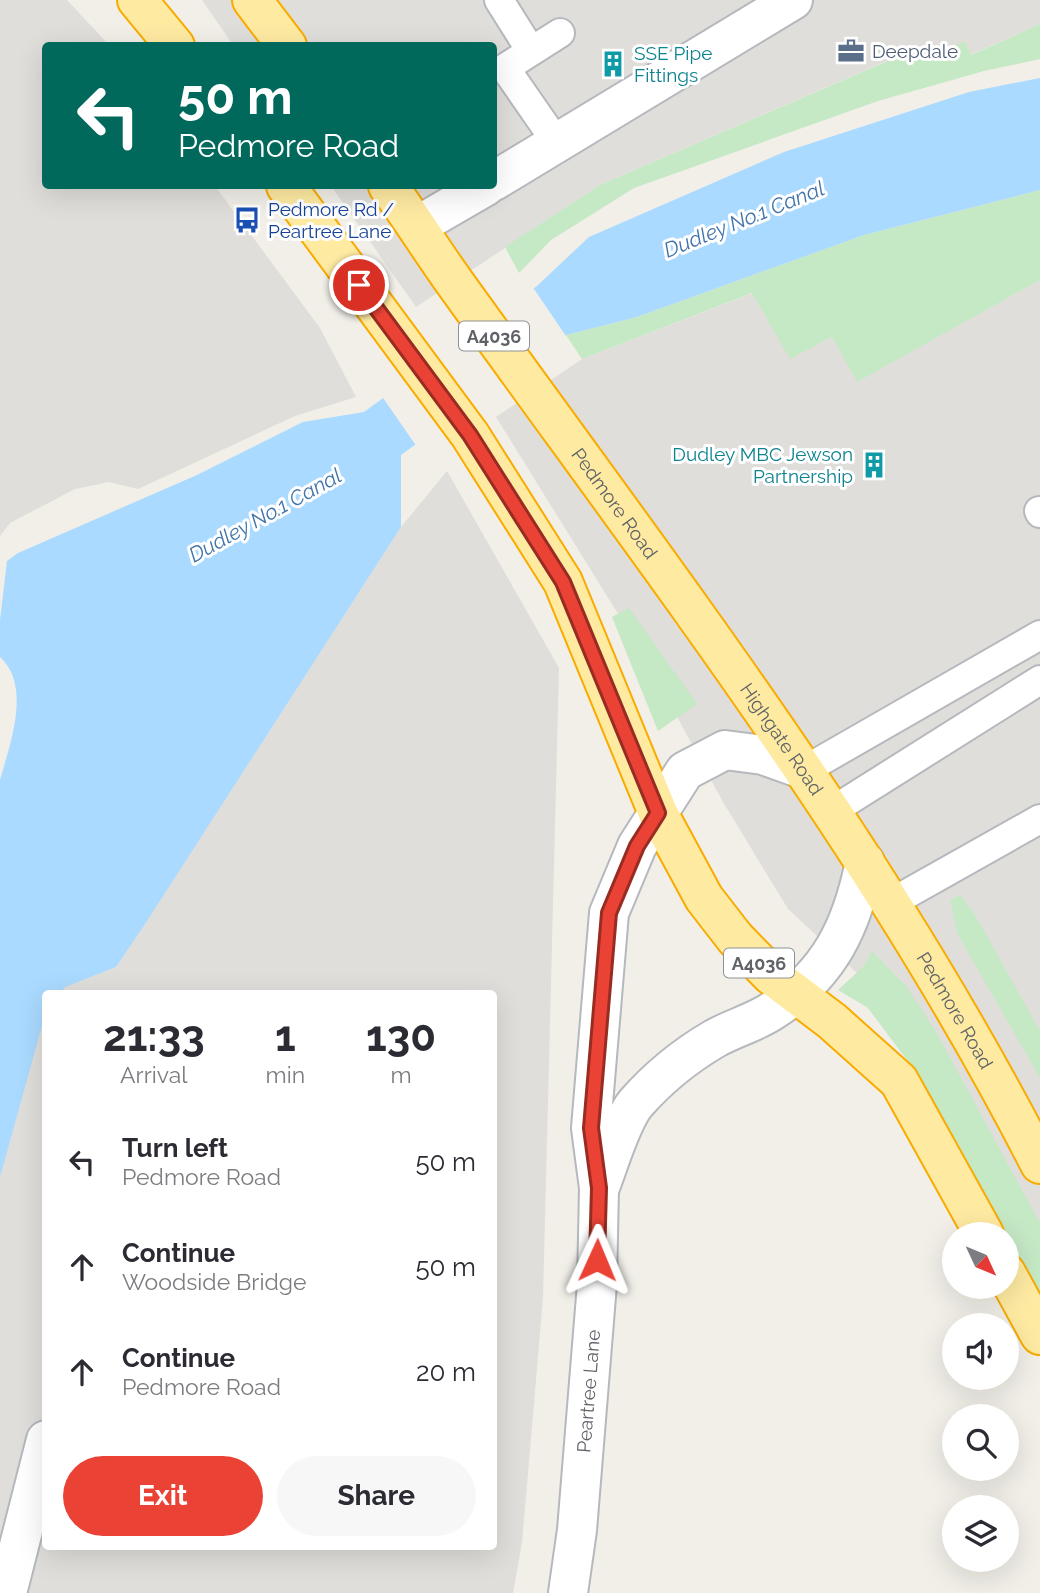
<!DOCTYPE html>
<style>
:root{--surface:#fff;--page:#f7f7f7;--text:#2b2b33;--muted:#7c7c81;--accent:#ea4335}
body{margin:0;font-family:Raleway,sans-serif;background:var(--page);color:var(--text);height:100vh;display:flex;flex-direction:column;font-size:26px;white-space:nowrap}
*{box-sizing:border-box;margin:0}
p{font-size:23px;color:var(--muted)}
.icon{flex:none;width:38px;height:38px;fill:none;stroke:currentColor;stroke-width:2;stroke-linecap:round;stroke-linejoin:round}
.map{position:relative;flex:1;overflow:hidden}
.side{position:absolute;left:42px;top:990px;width:455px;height:560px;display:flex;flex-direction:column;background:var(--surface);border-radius:7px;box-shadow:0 7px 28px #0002}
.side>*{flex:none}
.banner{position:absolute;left:42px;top:42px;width:455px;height:147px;border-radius:7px;box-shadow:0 7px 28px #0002;background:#00695c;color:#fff;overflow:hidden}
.needle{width:46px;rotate:134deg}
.controls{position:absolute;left:942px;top:1222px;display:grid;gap:14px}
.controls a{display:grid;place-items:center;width:77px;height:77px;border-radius:50%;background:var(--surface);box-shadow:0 7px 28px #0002;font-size:35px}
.pin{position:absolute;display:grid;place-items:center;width:60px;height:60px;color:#fff;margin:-30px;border:4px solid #fff;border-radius:50%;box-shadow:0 2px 7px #0007}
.me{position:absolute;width:77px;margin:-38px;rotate:1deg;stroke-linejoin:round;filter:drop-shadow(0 0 5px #0008)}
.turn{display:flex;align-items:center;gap:24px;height:147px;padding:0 21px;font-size:32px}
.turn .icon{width:91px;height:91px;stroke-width:2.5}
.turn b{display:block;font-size:49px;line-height:60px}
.eta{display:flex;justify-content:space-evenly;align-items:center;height:119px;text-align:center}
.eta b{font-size:42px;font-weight:700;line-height:49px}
.action{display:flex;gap:14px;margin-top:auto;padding:14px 21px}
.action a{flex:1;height:80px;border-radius:42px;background:var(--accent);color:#fff;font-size:28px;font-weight:700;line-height:80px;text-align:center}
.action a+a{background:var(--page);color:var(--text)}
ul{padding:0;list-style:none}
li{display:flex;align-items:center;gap:21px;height:105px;padding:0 21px}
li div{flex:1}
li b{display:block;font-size:26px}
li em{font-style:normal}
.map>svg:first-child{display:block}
.industrial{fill:#e0deda;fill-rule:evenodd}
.green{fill:#c5e8c5}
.water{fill:#aadaff}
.pier{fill:#f1efe8}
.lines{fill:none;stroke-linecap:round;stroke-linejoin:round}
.service-casing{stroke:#b5b8bc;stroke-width:32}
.minor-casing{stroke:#b5b8bc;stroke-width:42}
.tertiary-casing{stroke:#b5b8bc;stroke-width:42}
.trunk-casing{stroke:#f9ab00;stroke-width:42}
.service{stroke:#fff;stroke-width:28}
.minor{stroke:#fff;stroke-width:38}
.tertiary{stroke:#fff;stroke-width:38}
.trunk{stroke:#feeaa1;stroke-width:38}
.route-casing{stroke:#982c22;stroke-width:18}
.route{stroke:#ea4335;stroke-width:12}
.labels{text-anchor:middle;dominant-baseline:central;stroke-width:6;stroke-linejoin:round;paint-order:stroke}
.shield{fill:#fff;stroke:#8f9295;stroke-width:2}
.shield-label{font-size:18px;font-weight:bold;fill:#5f6368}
.service-label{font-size:19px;fill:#4e5e75;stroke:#fff;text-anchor:start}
.culture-label{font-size:19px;fill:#0d838f;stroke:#fff;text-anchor:start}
.transit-label{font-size:19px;fill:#164399;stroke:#fff;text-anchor:start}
.street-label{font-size:19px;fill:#5f6368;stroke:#fff}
.water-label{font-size:21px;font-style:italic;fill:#4174aa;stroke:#fff}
</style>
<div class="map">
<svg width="1040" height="1593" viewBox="0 0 1040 1593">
<rect width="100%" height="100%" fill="#f1efe8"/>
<g class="industrial">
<path d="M 0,0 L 67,0 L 109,45 L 46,46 L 46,186 L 215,186 L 320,328 L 356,397 L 295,416 L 138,489 L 109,482 L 75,489 L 10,523 L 0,536 Z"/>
<path d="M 202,0 L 1040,0 L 1040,24 L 970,55 L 925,59 L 919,47 L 600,185 L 416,307 L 331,186 L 494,186 L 494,46 L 233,45 Z"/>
<path d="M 1040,280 L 1040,1269 L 871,986 L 788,909 L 723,802 L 646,659 L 496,417 L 582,359 L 753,293 L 790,358 L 832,337 L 857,381 Z"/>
<path d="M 447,471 L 559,668 L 543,1298 L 522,1543 L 513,1593 L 0,1593 L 0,1010 L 116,967 L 401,527 ZM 46,994 L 494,994 L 494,1547 L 46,1547 Z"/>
</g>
<g class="green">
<path d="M 1040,24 L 1040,59 L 984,71 L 878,101 L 634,188 L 551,240 L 519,273 L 505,247 L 600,185 L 920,47 L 926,59 L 965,41 L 971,55 Z"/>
<path d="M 1040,190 L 1040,280 L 857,382 L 832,337 L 790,359 L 752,293 L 582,359 L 566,335 L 637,317 L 864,235 Z"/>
<path d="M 629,608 L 697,704 L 658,731 L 612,617 Z"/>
<path d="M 960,895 L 974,913 L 1040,1031 L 1040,1078 L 958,935 L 950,900 Z"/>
<path d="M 872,951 L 906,986 L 935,1030 L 1040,1223 L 1040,1299 L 910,1064 L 868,1008 L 838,990 L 863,967 Z"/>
</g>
<path class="water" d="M 1040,78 L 1040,190 L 864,235 L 637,317 L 566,335 L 401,455 L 401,527 L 145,924 L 116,967 L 65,987 L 60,994 L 46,994 L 45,1015 L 0,1177 L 0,780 C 10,744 32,686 0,657 L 0,620 L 7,561 L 18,553 L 197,475 L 303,422 L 364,412 L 537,286 L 589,237 L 784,152 L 969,92 Z"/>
<path class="pier" d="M 532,286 L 568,339 L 417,447 L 381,395 Z"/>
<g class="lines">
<g class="service-casing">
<g id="service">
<path d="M 499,0 L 531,51"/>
<path d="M 557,143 L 505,68 L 560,33"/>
<path d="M 1039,511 L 1040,513"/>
<path d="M 805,770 L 1040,635"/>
<path d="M 832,811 L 1040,680"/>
<path d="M 889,904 L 1040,819"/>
</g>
</g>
<g class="minor-casing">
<g id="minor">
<path d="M 494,181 L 793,0"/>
<path d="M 417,226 L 486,186"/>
<path d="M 7,1593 L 46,1440"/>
</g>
</g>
<g class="tertiary-casing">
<g id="tertiary">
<path d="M 600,1187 C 609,1164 621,1121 636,1103 C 659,1077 685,1056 714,1039 C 733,1028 754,1023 772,1011 C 830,974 852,926 865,862"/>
<path id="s1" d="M 568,1593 L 577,1530 L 597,1284 L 599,1188 L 591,1128 L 609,913 L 637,846 L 685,771 L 725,750 L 763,755 L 805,770"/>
</g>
</g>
<g class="trunk-casing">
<g id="trunk">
<path d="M 137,0 L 175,46"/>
<path d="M 252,0 L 287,46"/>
<path d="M 286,186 L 470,435 L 563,582 L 658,813 L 704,898 L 735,938 L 771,975 L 832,1021 L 899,1081 L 984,1234"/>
<path id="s2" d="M 388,186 C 411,217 432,251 455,283 C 661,570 879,849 1040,1164"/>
<path d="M 1006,1273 L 1040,1335"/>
</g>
</g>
<use href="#service" class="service"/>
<use href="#minor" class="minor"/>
<use href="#tertiary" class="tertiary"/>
<use href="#trunk" class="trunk"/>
</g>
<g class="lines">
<g class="route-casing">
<path id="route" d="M 359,285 L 470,435 L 563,582 L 658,813 L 637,846 L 609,913 L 591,1128 L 599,1188 L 597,1260"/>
</g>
<use href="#route" class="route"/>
</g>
<defs>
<g id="office-bare" transform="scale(2.1)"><path d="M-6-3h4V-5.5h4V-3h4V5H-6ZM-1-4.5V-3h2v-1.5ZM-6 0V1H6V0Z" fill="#5c6f8a" stroke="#fff" stroke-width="2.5" paint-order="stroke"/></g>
<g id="building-bare" transform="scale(2.1)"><path d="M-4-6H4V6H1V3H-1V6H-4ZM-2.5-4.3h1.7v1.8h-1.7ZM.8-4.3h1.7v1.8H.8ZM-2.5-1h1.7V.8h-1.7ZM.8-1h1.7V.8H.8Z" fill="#0f9aa8" stroke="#fff" stroke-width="2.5" paint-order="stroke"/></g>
<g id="bus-bare" transform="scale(2.1)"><path d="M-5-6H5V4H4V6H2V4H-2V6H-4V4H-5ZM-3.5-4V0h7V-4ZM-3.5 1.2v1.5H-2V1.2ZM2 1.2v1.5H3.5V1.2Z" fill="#1a4fb4" stroke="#fff" stroke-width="2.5" paint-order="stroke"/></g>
</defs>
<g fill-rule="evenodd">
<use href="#office-bare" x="851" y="51"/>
<use href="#building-bare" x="613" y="64"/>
<use href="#bus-bare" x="247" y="220"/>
<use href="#building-bare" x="874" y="465"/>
</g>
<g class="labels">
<g class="shield">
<rect x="459" y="321.5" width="70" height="29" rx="5"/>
<rect x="724" y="948.5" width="70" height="29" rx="5"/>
</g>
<g class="shield-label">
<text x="494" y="336">A4036</text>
<text x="759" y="963">A4036</text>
</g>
<g class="service-label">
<text x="872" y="51">Deepdale</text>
</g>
<g class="culture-label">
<text x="634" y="53">SSE Pipe<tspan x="634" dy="22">Fittings</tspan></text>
<text x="853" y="454" text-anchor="end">Dudley MBC Jewson<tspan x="853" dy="22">Partnership</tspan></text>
</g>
<g class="transit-label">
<text x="268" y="209">Pedmore Rd /<tspan x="268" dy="22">Peartree Lane</tspan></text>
</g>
<g class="street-label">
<text stroke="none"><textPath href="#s2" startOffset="390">Pedmore Road</textPath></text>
<text stroke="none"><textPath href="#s2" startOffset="679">Highgate Road</textPath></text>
<text stroke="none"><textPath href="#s2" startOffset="1001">Pedmore Road</textPath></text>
<text stroke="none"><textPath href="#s1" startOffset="203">Peartree Lane</textPath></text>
</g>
<g class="water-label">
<text transform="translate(744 219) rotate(-22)">Dudley No.1 Canal</text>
<text transform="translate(265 515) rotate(-29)">Dudley No.1 Canal</text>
</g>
</g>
</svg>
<div class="controls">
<a><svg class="needle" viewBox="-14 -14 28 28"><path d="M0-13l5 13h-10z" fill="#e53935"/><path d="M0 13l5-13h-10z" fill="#7c7c81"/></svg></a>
<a><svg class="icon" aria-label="sound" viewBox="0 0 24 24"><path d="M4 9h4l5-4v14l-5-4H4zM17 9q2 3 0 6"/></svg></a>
<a><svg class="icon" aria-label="search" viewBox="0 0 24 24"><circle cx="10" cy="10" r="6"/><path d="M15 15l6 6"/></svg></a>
<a><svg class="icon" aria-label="layers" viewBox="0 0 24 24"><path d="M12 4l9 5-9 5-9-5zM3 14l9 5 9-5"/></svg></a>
</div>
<div class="pin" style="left:359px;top:285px;background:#d93025"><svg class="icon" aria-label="arrive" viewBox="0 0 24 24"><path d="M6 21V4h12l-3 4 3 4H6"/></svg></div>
<svg class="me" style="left:597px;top:1260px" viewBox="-20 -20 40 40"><path d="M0-17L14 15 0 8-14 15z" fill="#ea4335" stroke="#fff" stroke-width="4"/></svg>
<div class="banner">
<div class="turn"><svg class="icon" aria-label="left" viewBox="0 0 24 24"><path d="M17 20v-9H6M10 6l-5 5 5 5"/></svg><div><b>50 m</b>Pedmore Road</div></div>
</div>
<section class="side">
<div class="eta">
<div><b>21:33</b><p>Arrival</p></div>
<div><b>1</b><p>min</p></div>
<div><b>130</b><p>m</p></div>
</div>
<ul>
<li><svg class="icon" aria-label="left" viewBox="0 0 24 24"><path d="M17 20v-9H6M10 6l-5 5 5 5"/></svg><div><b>Turn left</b><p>Pedmore Road</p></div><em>50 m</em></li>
<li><svg class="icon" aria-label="ahead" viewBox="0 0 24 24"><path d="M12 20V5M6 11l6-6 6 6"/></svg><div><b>Continue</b><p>Woodside Bridge</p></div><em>50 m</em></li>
<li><svg class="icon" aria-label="ahead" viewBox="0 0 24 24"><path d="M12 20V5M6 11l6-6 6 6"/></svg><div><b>Continue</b><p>Pedmore Road</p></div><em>20 m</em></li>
</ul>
<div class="action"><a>Exit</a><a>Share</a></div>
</section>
</div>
